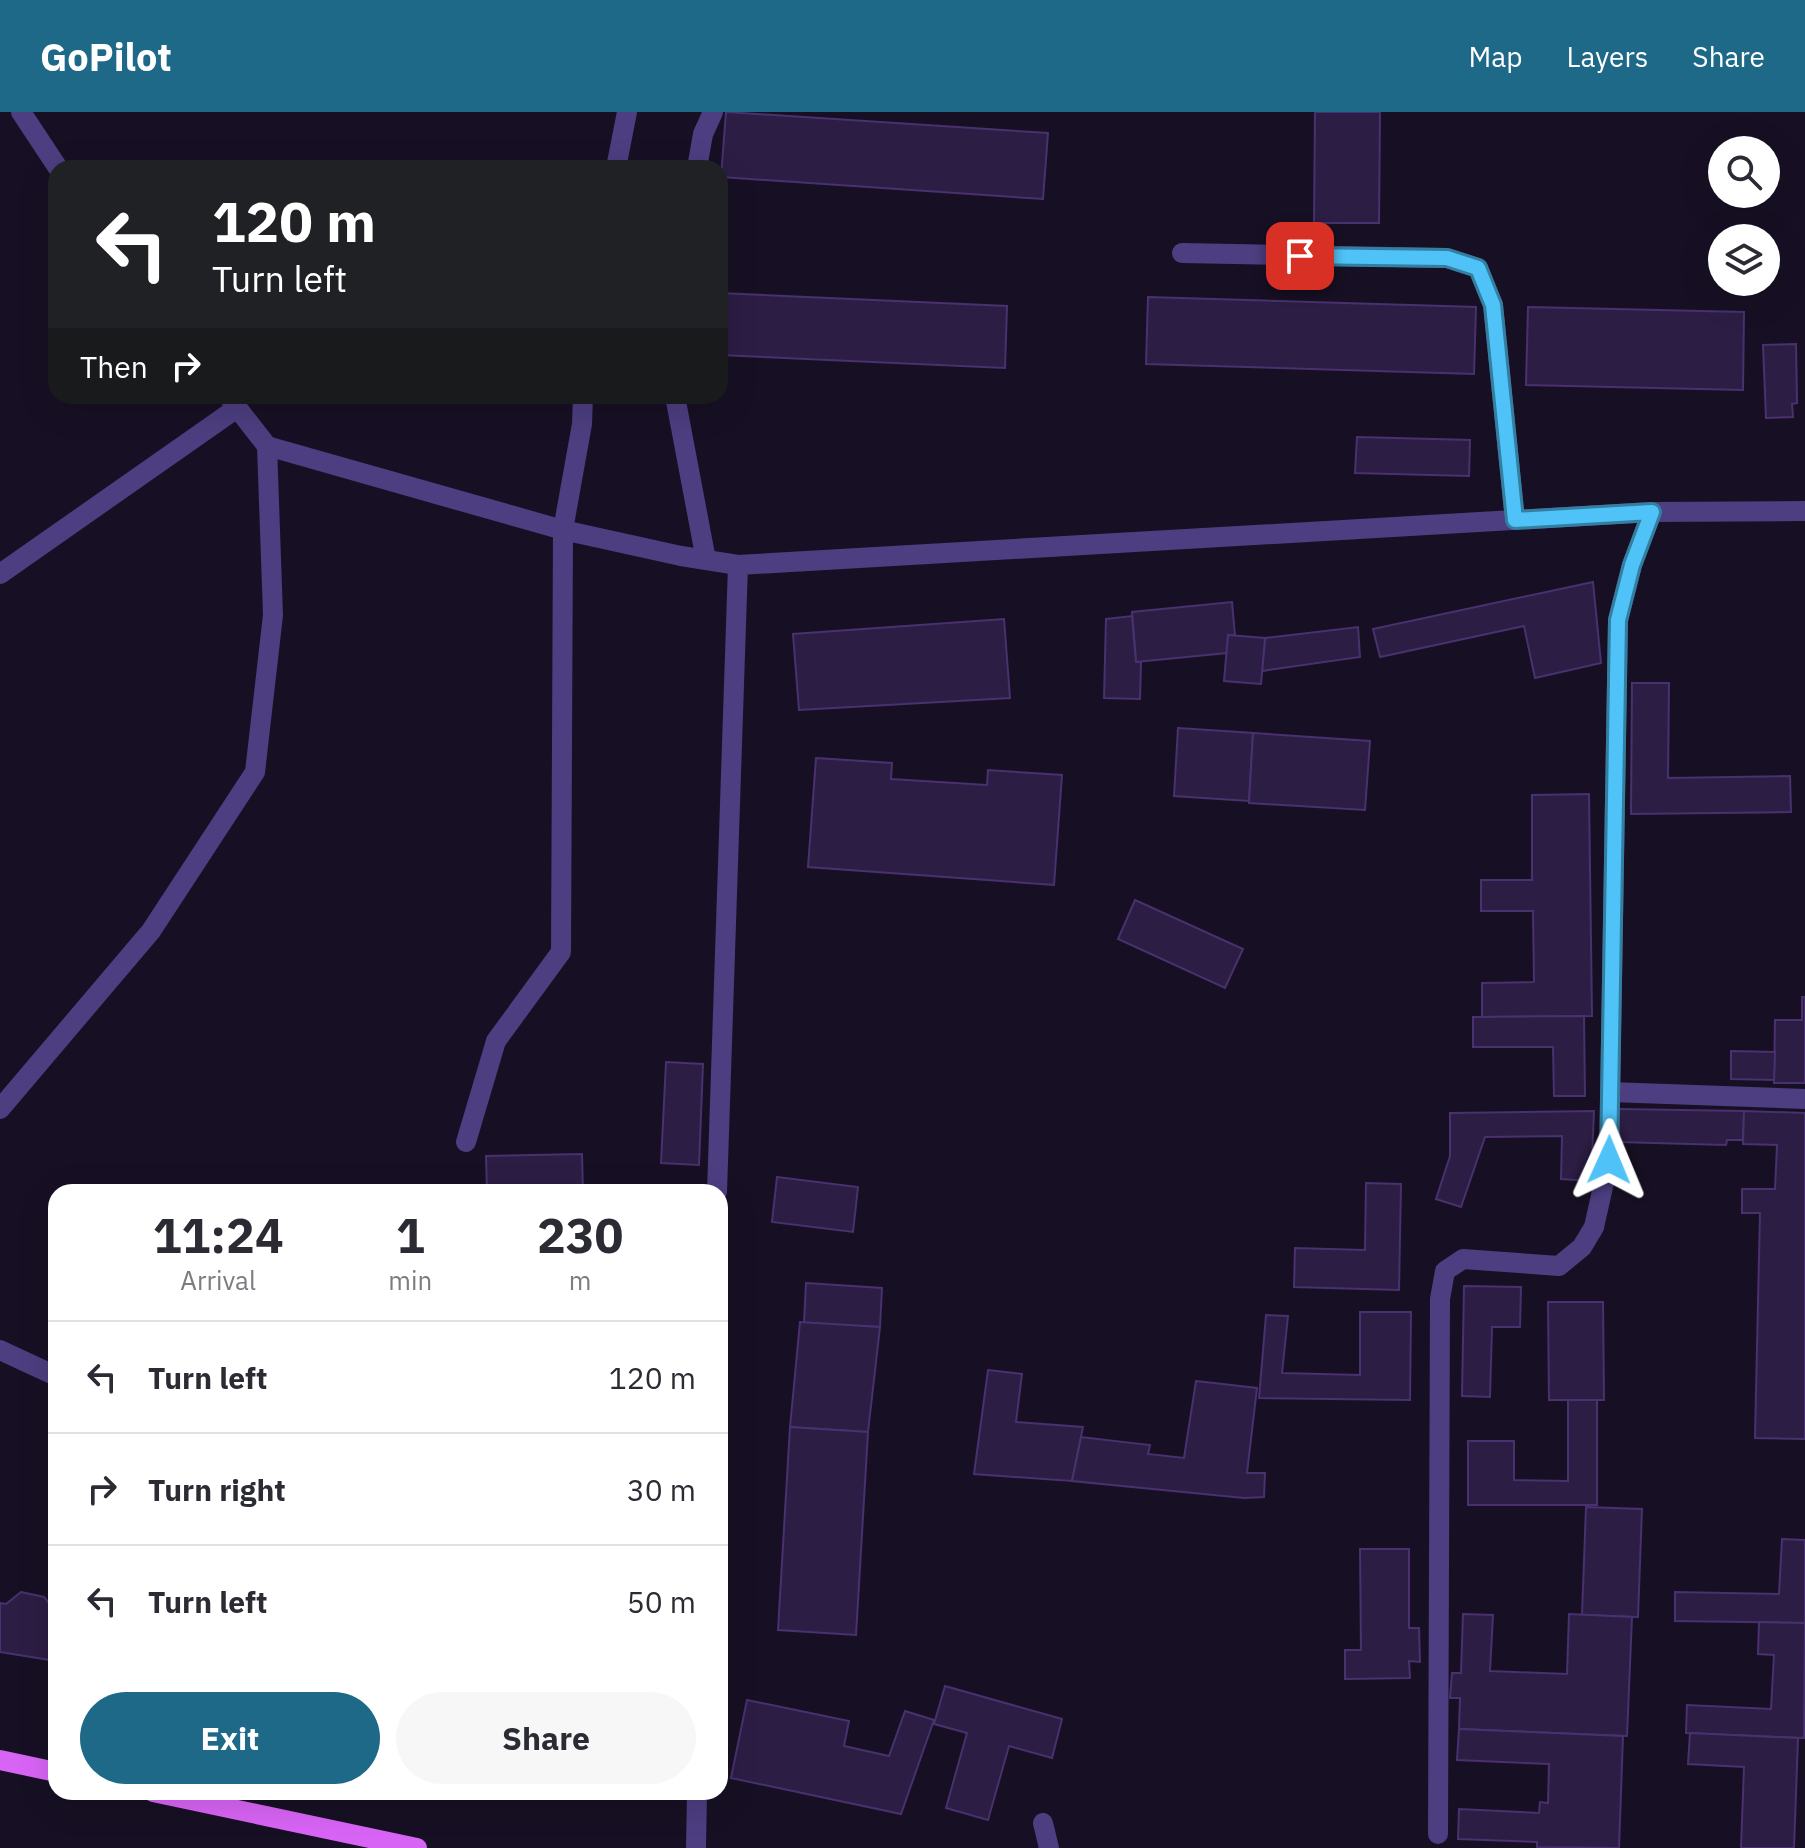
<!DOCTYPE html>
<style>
:root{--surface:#fff;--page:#f7f7f7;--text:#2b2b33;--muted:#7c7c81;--line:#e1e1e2;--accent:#1e6888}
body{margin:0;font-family:"IBM Plex Sans",sans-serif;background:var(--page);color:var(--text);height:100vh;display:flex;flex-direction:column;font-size:30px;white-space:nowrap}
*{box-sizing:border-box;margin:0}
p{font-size:26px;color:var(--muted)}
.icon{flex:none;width:44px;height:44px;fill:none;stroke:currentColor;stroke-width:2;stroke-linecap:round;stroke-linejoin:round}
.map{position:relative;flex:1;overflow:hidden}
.details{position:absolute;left:48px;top:1072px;width:680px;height:616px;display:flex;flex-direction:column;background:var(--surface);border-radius:24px;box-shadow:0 8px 32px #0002}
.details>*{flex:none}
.hud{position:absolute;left:48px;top:48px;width:680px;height:244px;border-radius:24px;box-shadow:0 8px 32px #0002;background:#202124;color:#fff;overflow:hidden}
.buttons{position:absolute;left:1708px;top:24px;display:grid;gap:16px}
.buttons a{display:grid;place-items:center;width:72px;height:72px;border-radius:50%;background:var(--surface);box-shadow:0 8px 32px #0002;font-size:40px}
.pin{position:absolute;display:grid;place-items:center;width:68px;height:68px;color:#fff;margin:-34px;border-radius:16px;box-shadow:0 4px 12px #0006}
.me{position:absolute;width:88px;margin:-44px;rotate:1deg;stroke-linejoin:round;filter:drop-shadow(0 0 6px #0008)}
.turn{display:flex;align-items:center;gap:28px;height:168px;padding:0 32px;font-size:36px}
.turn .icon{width:104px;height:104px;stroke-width:2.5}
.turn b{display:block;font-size:56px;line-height:68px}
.then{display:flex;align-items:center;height:76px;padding:0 32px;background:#0003;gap:16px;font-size:30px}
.eta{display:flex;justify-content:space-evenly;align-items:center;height:136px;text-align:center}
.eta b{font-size:48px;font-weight:700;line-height:56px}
.cta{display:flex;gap:16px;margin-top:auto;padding:16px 32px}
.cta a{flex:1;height:92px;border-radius:48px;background:var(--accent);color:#fff;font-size:32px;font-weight:700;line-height:92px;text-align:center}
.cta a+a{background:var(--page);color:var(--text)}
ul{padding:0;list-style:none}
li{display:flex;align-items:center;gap:24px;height:112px;padding:0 32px;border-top:2px solid var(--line)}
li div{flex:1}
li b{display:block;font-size:30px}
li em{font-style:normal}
header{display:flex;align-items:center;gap:48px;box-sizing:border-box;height:112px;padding:0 40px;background:var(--accent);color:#fff}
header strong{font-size:38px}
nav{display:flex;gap:44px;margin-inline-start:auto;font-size:28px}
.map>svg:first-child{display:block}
.building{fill:#2c1d44;stroke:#48316e;stroke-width:2}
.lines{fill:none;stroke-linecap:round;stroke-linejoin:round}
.minor{stroke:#4c3e80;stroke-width:20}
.major{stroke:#d864f5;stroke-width:20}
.route-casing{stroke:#337fa1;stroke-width:20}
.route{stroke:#4fc3f7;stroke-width:14}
</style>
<header>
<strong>GoPilot</strong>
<nav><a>Map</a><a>Layers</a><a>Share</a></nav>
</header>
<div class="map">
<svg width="1805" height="1736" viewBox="0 0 1805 1736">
<rect width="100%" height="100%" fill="#171024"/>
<g class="building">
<path d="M 726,0 L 1048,21 L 1043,87 L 721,65 Z"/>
<path d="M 1315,0 L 1380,0 L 1379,111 L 1314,111 Z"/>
<path d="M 720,181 L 1007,194 L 1005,256 L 720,243 Z"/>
<path d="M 1148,185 L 1476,195 L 1474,262 L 1146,252 Z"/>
<path d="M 1528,195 L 1744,200 L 1743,278 L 1526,273 Z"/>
<path d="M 1796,232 L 1797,291 L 1792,292 L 1793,305 L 1766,306 L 1763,233 Z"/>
<path d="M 1357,325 L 1470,328 L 1469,364 L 1355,361 Z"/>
<path d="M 1593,470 L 1601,551 L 1535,566 L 1524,514 L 1380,545 L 1373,517 Z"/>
<path d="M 1232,490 L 1235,524 L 1228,523 L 1227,541 L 1136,550 L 1132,500 Z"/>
<path d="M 1132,504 L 1136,550 L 1141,550 L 1140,587 L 1104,586 L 1106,507 Z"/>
<path d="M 1004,507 L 1010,586 L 799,598 L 793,522 Z"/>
<path d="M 1358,515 L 1360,545 L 1262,559 L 1265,526 Z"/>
<path d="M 1228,523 L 1265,526 L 1261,572 L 1224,569 Z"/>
<path d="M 1632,571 L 1669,571 L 1668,666 L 1790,664 L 1791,700 L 1631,702 Z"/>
<path d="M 1178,616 L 1253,621 L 1249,689 L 1174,684 Z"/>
<path d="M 1253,621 L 1370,629 L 1365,698 L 1249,691 Z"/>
<path d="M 816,646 L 892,651 L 891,667 L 987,673 L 988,658 L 1062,663 L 1054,773 L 808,755 Z"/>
<path d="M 1589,682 L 1592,904 L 1482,905 L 1482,871 L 1534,870 L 1533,799 L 1481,799 L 1481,768 L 1532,768 L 1532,683 Z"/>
<path d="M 1135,788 L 1243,837 L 1225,876 L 1118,827 Z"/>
<path d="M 1802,885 L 1805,885 L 1805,971 L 1774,971 L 1775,908 L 1802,908 Z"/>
<path d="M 1584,904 L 1585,984 L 1554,984 L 1553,935 L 1473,935 L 1473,905 Z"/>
<path d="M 1731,939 L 1775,940 L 1774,968 L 1731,967 Z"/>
<path d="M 666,950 L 703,952 L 699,1053 L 661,1051 Z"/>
<path d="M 1619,997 L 1744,999 L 1743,1028 L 1727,1028 L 1726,1033 L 1618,1030 Z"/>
<path d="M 1594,999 L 1591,1069 L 1561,1067 L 1562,1024 L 1485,1025 L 1461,1095 L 1436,1087 L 1450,1044 L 1450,1001 Z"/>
<path d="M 1744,999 L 1805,1001 L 1805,1327 L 1755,1326 L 1760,1101 L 1742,1101 L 1742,1077 L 1775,1077 L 1777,1033 L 1743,1032 Z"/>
<path d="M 582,1042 L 583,1080 L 487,1080 L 486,1044 Z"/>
<path d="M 777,1065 L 858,1075 L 853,1120 L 772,1110 Z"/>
<path d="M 1366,1071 L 1401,1072 L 1399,1178 L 1294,1175 L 1295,1136 L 1365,1138 Z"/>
<path d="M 806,1171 L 882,1176 L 880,1215 L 804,1211 Z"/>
<path d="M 1464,1174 L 1521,1175 L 1520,1215 L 1492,1215 L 1490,1285 L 1462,1284 Z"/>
<path d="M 1548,1190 L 1603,1190 L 1604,1288 L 1549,1288 Z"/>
<path d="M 1360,1200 L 1411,1200 L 1410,1288 L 1259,1286 L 1266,1203 L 1288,1204 L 1282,1261 L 1360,1263 Z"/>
<path d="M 800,1210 L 880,1215 L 868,1320 L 790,1315 Z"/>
<path d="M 988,1258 L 1022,1262 L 1016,1310 L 1083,1315 L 1072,1369 L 974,1362 Z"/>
<path d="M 1196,1269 L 1257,1276 L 1247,1361 L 1265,1361 L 1264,1385 L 1244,1386 L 1072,1369 L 1081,1325 L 1150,1333 L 1148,1342 L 1184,1346 Z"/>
<path d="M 1568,1288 L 1597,1288 L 1597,1393 L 1468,1393 L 1468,1329 L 1514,1329 L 1514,1368 L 1568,1369 Z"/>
<path d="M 790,1315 L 868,1320 L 856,1523 L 778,1518 Z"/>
<path d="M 1586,1395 L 1642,1397 L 1638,1505 L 1582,1503 Z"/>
<path d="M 1782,1427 L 1805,1428 L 1805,1511 L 1675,1509 L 1675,1480 L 1779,1482 Z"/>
<path d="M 1360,1437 L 1409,1437 L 1409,1516 L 1419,1516 L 1420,1550 L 1409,1549 L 1410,1566 L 1345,1567 L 1345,1538 L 1361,1538 Z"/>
<path d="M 21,1480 L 44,1485 L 56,1500 L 56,1549 L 0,1540 L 0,1491 L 6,1492 Z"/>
<path d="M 1463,1502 L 1493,1503 L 1490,1559 L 1567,1562 L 1569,1502 L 1632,1505 L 1627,1624 L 1459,1617 L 1460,1586 L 1450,1586 L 1452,1561 L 1461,1561 Z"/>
<path d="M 1759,1510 L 1805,1511 L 1804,1626 L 1686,1621 L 1687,1593 L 1771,1597 L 1774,1543 L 1758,1542 Z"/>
<path d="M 945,1574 L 1062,1607 L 1052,1646 L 1009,1634 L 988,1708 L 946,1696 L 967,1621 L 934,1612 Z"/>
<path d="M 747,1588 L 849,1609 L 844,1634 L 889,1644 L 905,1599 L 934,1608 L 901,1702 L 731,1666 Z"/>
<path d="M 1459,1617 L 1623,1624 L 1619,1736 L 1537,1735 L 1537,1730 L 1458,1727 L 1459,1697 L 1539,1701 L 1540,1690 L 1548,1691 L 1549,1652 L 1457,1648 Z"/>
<path d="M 1690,1621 L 1798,1626 L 1794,1736 L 1741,1736 L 1744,1655 L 1688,1652 Z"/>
</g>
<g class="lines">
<g class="minor">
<path d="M 21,0 L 58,56"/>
<path d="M 616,56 L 627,0"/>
<path d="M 697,56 L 703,22 L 713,0"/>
<path d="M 1182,141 L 1447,146 L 1478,156 L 1493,193 L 1515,408"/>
<path d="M 228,284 L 267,334 L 563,418 L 681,444 L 738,453 L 1652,400 L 1805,399"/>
<path d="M 675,284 L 706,448"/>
<path d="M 0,462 L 237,296"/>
<path d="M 1610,980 L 1805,987"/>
<path d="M 0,997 L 151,819 L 255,660 L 273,503 L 267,334"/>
<path d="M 466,1030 L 496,929 L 561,840 L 563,418 L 582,312 L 583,284"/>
<path d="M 717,1080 L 738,453"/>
<path d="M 0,1238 L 56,1264"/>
<path d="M 1043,1711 L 1049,1736"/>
<path d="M 1438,1722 L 1440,1187 L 1445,1159 L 1463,1147 L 1559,1154 L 1582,1135 L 1594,1115 L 1609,1048 L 1618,508 L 1632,453 L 1652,400"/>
<path d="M 696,1736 L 697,1680"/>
</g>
<g class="major">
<path d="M 0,1648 L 56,1660"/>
<path d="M 153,1680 L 417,1736"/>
</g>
</g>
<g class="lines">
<g class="route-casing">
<path id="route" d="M 1300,144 L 1447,146 L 1478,156 L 1493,193 L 1515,408 L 1652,400 L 1632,453 L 1618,508 L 1609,1048"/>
</g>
<use href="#route" class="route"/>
</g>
</svg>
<div class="buttons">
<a><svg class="icon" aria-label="search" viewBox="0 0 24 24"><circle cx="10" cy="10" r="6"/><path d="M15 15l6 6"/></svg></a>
<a><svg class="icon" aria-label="layers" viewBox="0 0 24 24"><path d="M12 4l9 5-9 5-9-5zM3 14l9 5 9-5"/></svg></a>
</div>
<div class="pin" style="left:1300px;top:144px;background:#d93025"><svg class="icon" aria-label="arrive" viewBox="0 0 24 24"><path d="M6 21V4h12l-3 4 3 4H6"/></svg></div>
<svg class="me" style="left:1609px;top:1048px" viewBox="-20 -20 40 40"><path d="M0-17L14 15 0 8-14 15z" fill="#4fc3f7" stroke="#fff" stroke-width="4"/></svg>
<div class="hud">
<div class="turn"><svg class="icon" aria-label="left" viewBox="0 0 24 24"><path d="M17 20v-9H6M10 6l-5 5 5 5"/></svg><div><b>120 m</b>Turn left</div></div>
<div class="then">Then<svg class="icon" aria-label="right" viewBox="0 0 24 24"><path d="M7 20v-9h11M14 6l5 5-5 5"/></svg></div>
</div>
<section class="details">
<div class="eta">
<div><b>11:24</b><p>Arrival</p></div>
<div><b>1</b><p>min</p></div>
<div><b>230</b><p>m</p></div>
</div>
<ul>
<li><svg class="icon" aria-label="left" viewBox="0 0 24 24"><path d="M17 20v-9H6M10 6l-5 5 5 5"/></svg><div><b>Turn left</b></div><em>120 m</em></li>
<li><svg class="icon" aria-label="right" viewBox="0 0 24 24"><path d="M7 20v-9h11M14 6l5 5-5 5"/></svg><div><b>Turn right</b></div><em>30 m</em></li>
<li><svg class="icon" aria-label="left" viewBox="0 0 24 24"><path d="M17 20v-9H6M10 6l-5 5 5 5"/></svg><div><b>Turn left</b></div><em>50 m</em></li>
</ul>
<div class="cta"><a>Exit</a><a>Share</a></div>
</section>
</div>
